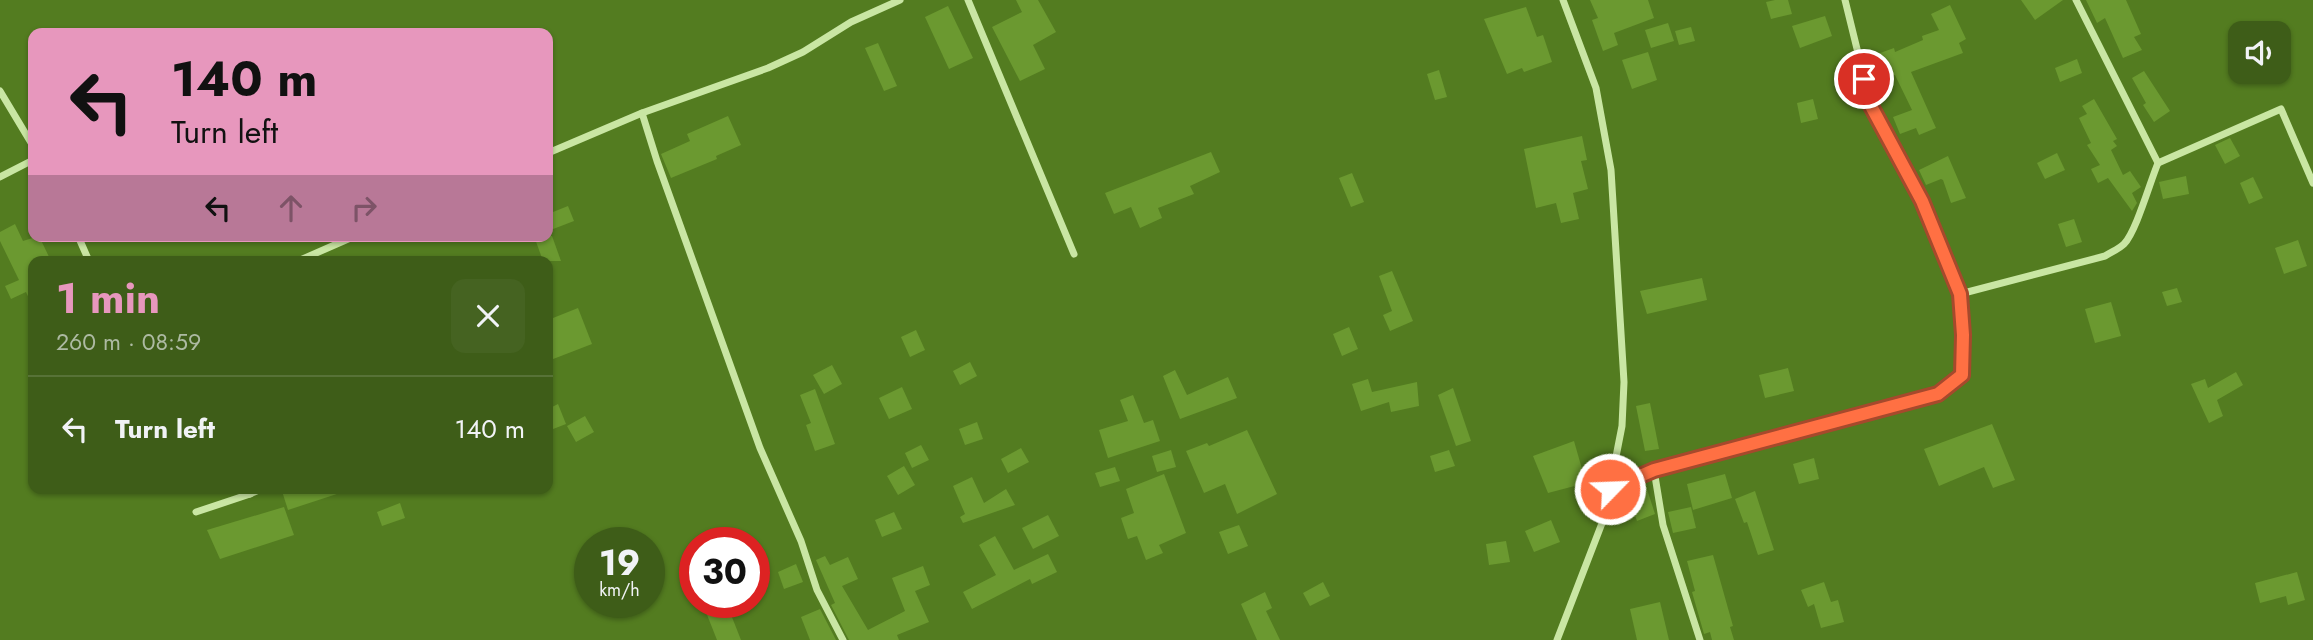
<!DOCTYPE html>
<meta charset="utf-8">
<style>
:root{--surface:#3e5d18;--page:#456321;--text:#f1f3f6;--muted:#adbaa2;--line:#577237;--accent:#e797bd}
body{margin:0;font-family:Jost,sans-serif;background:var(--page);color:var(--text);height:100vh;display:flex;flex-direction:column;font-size:26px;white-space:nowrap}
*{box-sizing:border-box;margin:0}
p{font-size:23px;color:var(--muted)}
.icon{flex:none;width:38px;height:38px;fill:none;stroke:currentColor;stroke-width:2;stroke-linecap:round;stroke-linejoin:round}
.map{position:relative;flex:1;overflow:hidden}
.panel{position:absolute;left:28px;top:256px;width:525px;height:238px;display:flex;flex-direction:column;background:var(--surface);border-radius:14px;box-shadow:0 2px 5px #0004}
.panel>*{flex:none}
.banner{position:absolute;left:28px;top:28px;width:525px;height:214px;border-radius:14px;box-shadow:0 2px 5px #0004;background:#e797bd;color:#111;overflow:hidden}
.buttons{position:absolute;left:2228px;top:21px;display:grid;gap:14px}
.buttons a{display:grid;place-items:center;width:63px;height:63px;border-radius:14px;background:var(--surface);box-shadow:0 2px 5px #0004;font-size:35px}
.speed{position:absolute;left:574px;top:527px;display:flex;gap:14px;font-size:35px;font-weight:700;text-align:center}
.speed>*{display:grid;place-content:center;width:91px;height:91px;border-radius:50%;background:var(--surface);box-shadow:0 2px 5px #0004;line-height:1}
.speed small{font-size:18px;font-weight:400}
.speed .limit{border:10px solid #d22;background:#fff;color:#111}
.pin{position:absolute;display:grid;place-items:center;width:60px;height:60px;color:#fff;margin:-30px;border:4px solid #fff;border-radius:50%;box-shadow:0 2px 7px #0007}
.me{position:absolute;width:77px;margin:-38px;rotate:66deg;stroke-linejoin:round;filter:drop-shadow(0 0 5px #0008)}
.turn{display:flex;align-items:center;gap:24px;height:147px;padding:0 28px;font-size:32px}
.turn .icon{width:91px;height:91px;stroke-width:2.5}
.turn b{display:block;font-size:49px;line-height:60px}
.lanes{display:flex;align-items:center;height:66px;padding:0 28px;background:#0003;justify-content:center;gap:35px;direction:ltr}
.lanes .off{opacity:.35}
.round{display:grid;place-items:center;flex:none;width:74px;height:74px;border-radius:14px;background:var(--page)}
.headline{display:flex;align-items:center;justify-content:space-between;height:119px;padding:0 28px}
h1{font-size:42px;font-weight:700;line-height:52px;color:var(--accent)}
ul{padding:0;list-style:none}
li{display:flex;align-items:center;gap:21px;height:105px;padding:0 28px;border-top:2px solid var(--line)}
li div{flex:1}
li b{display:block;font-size:26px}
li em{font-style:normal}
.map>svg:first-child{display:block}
.building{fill:#6b9930}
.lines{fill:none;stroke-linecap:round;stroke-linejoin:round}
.street{stroke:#c9e6a3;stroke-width:7}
.route-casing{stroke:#a6492c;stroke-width:18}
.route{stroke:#ff7043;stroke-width:12}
</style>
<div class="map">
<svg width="2313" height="640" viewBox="0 0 2313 640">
<rect width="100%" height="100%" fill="#537c20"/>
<g class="building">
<path d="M 1016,0 L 1038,0 L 1056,32 L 1033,45 L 1045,69 L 1020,81 L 992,27 L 1022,12 Z"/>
<path d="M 1590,0 L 1648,0 L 1654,18 L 1614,33 L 1618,45 L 1603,51 L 1592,20 L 1598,18 Z"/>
<path d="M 1775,0 L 1788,0 L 1792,14 L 1771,19 L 1766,2 Z"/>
<path d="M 2021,0 L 2063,0 L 2035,20 Z"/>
<path d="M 2086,0 L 2126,0 L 2141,34 L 2134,37 L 2142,50 L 2123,58 L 2105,18 L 2097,23 Z"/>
<path d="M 1950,5 L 1966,39 L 1959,43 L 1963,53 L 1911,72 L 1936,128 L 1919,135 L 1916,128 L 1900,134 L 1893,117 L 1912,110 L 1895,75 L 1878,81 L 1869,57 L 1894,48 L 1895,52 L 1923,40 L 1922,36 L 1939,30 L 1931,14 Z"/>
<path d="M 948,6 L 973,58 L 949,69 L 925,17 Z"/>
<path d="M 1526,7 L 1537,37 L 1543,35 L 1552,62 L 1524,72 L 1522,68 L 1507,74 L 1484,19 Z"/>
<path d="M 1825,16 L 1832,36 L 1800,48 L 1792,26 Z"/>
<path d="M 1668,23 L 1674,41 L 1651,48 L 1645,30 Z"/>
<path d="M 1691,27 L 1695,41 L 1679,45 L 1675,31 Z"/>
<path d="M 878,43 L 897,86 L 884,91 L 865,48 Z"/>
<path d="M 1648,52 L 1657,80 L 1632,89 L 1622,60 Z"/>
<path d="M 2077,59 L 2082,73 L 2060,82 L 2055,68 Z"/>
<path d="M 1439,70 L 1447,97 L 1435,100 L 1427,74 Z"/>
<path d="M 2144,71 L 2170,111 L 2154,122 L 2143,105 L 2146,103 L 2132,78 Z"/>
<path d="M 1813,99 L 1818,119 L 1801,123 L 1797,103 Z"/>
<path d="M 2094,99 L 2117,139 L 2113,141 L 2117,146 L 2111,150 L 2123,175 L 2130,171 L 2141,187 L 2132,193 L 2137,203 L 2132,211 L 2108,178 L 2098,183 L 2091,169 L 2100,165 L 2087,145 L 2091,143 L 2079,118 L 2087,114 L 2082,106 Z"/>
<path d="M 728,116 L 741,145 L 716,156 L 717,159 L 671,178 L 661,154 L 690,141 L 687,134 Z"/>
<path d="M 1582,136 L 1587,160 L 1581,161 L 1588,189 L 1573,193 L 1579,219 L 1561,223 L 1556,203 L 1536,208 L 1524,149 Z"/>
<path d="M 2230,138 L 2240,156 L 2225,164 L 2215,145 Z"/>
<path d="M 1211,152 L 1220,172 L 1190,186 L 1194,194 L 1158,208 L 1162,218 L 1140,228 L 1131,207 L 1114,214 L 1105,193 Z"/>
<path d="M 2057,153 L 2065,170 L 2045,179 L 2037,163 Z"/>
<path d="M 1948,156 L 1966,198 L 1951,203 L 1943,180 L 1941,179 L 1926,185 L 1919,170 Z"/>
<path d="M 1352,173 L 1364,202 L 1351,207 L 1339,178 Z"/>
<path d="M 2186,176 L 2189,194 L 2163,199 L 2159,182 Z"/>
<path d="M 2253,177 L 2263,198 L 2249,204 L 2240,183 Z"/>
<path d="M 568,206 L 574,221 L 548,231 L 548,214 Z"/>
<path d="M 2074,219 L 2082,242 L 2066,247 L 2058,224 Z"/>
<path d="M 15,224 L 23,241 L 39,236 L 51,261 L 33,261 L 33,307 L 26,292 L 11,299 L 5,286 L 19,280 L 0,241 L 0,232 Z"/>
<path d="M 534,236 L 552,236 L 561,261 L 543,261 Z"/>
<path d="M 2298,240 L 2307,266 L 2284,274 L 2275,248 Z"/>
<path d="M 1392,271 L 1413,321 L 1390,331 L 1383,315 L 1392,311 L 1379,276 Z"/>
<path d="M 1702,278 L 1707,300 L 1647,314 L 1640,291 Z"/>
<path d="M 2177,288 L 2182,302 L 2167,306 L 2162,292 Z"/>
<path d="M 2111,302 L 2121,336 L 2095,343 L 2085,309 Z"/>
<path d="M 578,308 L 592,344 L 548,361 L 548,320 Z"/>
<path d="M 1349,327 L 1358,349 L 1342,356 L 1333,334 Z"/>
<path d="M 916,330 L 925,350 L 910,357 L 901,337 Z"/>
<path d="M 970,362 L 977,376 L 960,385 L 953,371 Z"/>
<path d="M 832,365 L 842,384 L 824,394 L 813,375 Z"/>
<path d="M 1788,368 L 1794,391 L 1765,398 L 1759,375 Z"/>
<path d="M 1175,370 L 1187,395 L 1228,377 L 1237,398 L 1180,419 L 1163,376 Z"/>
<path d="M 2236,372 L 2243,385 L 2217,400 L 2223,416 L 2209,423 L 2191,384 L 2205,379 L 2208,388 Z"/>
<path d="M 1368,379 L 1372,392 L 1417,382 L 1419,406 L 1391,412 L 1389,402 L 1361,411 L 1352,384 Z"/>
<path d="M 902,387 L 912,409 L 889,419 L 879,398 Z"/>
<path d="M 1453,388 L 1471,441 L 1456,446 L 1438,395 Z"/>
<path d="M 815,389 L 835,444 L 815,451 L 806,425 L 811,423 L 800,395 Z"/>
<path d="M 1133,395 L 1144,423 L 1153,420 L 1160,441 L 1108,458 L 1099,430 L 1128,421 L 1120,400 Z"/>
<path d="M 1650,403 L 1659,449 L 1645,451 L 1636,406 Z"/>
<path d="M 558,404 L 566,424 L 548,431 L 548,409 Z"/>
<path d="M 585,416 L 594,432 L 576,442 L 567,426 Z"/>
<path d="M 977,422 L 983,439 L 965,445 L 959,429 Z"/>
<path d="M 1992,424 L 2015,480 L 1993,488 L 1984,467 L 1939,486 L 1924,449 Z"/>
<path d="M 1247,430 L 1277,494 L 1237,514 L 1225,484 L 1204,493 L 1186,451 L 1207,443 L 1209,446 Z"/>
<path d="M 1574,441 L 1586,483 L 1548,493 L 1533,456 Z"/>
<path d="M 921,445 L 929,460 L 912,468 L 905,453 Z"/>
<path d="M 1021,448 L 1029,462 L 1008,473 L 1001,459 Z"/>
<path d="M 1171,450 L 1176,467 L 1157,472 L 1152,456 Z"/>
<path d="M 1449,450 L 1455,466 L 1435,472 L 1430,456 Z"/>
<path d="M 1814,458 L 1819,479 L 1799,484 L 1793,464 Z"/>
<path d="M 904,466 L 915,485 L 898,495 L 887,476 Z"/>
<path d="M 1115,467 L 1120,481 L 1100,487 L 1095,473 Z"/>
<path d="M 1164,474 L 1186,533 L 1159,545 L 1163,553 L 1146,560 L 1137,536 L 1128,539 L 1121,518 L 1134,513 L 1126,489 Z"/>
<path d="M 1725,474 L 1732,498 L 1693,510 L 1687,484 Z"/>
<path d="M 972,477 L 984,503 L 1006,489 L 1015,505 L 963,523 L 960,517 L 965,514 L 953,486 Z"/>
<path d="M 1645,483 L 1655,514 L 1637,521 L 1626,490 Z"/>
<path d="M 281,488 L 346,488 L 346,491 L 288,510 Z"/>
<path d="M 1755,491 L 1774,550 L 1758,555 L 1747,522 L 1744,523 L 1735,499 Z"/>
<path d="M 400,503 L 405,518 L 382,526 L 377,512 Z"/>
<path d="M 284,507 L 294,535 L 220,559 L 207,530 Z"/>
<path d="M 1691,507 L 1696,528 L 1673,533 L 1668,512 Z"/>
<path d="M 894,512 L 902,529 L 882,537 L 875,520 Z"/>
<path d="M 1048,515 L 1059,536 L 1033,549 L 1022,528 Z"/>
<path d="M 1551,520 L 1560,542 L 1534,552 L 1525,531 Z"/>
<path d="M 1239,525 L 1248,546 L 1228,554 L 1219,532 Z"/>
<path d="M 995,536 L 1014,570 L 1048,554 L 1057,572 L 1032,584 L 1030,579 L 972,609 L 963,592 L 996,575 L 979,545 Z"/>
<path d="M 1506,541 L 1510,562 L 1489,565 L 1486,544 Z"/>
<path d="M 1713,555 L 1733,626 L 1730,627 L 1734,640 L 1712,640 L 1710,632 L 1704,634 L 1692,592 L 1695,591 L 1687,561 Z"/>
<path d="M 825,556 L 830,565 L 848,557 L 858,579 L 842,586 L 868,630 L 905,611 L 892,578 L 923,566 L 930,585 L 915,591 L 929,622 L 897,635 L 899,640 L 849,640 L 831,605 L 835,603 L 816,560 Z"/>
<path d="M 796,564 L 803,582 L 784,589 L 778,572 Z"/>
<path d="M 2297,572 L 2305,600 L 2288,605 L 2286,596 L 2260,603 L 2255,583 Z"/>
<path d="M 1323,582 L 1330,596 L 1310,606 L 1303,593 Z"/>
<path d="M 1824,582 L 1831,602 L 1838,600 L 1844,622 L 1821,628 L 1814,604 L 1808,607 L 1801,590 Z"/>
<path d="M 1265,592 L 1272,608 L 1266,611 L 1280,640 L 1257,640 L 1241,604 Z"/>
<path d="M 702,602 L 726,602 L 741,640 L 717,640 Z"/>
<path d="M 1660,602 L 1669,640 L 1637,640 L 1630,609 Z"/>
<path d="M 820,609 L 836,640 L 810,640 L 801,617 Z"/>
</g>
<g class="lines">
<g class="street">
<path d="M 968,0 L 1074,254"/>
<path d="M 1845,0 L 1871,106 L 1922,201 L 1960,294"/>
<path d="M 2076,0 L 2158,163 L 2281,109 L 2313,183"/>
<path d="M 0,91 L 33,146"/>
<path d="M 642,113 L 657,161 L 760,448 L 801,541 L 817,590 L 843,640"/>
<path d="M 548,153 L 642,113 L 768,68 L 803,52 L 851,22 L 900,0"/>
<path d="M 0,177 L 33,160"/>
<path d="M 78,236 L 89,261"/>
<path d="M 298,261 L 355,236"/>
<path d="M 1654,470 L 1663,525 L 1700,640"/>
<path d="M 247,488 L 250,494 L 263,488"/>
<path d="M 1610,489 L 1654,470 L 1938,394 L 1962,375 L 1963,335 L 1960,294 L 2105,256 C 2111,252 2119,249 2124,244 C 2136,232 2150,182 2158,163"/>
<path d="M 196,512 L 250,494"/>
<path d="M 1557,640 L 1604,518 L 1622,426 L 1624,382 L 1611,170 L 1596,88 L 1563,0"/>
</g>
</g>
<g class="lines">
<g class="route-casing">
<path id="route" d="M 1610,489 L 1654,470 L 1938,394 L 1962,375 L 1963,335 L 1960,294 L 1922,201 L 1871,106 L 1864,79"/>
</g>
<use href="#route" class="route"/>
</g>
</svg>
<div class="buttons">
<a><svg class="icon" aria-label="sound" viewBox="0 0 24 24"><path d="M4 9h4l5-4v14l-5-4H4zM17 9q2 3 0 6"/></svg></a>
</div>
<div class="speed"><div>19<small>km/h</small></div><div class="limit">30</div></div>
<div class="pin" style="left:1864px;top:79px;background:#d93025"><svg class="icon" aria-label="arrive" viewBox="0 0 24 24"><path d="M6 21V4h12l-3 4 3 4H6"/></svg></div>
<svg class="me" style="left:1610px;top:489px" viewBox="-20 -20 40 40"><circle r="17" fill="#ff7043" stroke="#fff" stroke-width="3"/><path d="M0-11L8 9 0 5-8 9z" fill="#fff"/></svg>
<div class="banner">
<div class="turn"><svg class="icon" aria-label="left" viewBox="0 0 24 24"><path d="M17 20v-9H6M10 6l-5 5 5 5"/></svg><div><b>140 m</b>Turn left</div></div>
<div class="lanes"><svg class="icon" aria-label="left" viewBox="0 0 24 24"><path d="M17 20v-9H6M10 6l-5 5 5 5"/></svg><svg class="icon off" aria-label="ahead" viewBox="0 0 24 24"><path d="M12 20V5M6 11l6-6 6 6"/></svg><svg class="icon off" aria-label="right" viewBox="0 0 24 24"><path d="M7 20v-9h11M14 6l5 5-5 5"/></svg></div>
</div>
<section class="panel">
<div class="headline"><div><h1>1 min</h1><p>260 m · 08:59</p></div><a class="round"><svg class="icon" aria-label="close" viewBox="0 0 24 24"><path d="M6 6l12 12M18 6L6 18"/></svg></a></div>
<ul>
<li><svg class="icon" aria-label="left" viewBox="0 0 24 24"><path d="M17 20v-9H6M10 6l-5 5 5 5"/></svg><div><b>Turn left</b></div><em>140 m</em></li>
</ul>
</section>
</div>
